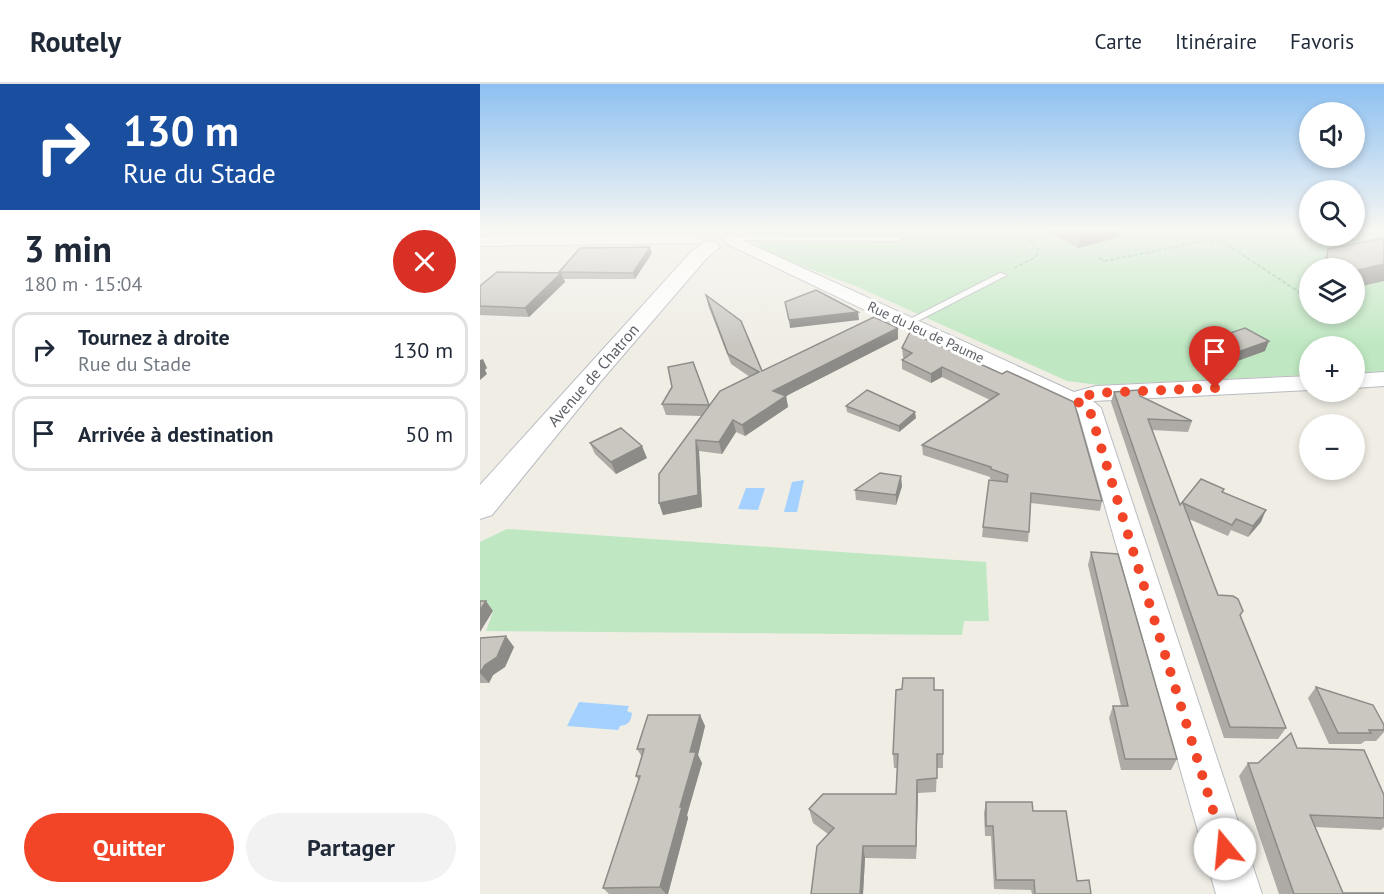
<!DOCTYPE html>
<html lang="fr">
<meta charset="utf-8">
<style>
:root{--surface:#fff;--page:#f2f2f3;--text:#1f2937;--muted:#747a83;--line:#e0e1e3;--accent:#f24527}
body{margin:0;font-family:"PT Sans",sans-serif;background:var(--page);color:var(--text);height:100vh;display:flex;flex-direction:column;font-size:22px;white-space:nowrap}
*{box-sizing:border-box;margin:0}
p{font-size:20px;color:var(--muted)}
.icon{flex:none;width:33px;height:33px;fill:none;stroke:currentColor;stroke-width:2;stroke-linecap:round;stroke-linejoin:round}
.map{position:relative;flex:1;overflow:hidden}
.sheet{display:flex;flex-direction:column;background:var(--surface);width:480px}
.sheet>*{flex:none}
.banner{background:#1a4fa0;color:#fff;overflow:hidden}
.controls{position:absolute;left:819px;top:18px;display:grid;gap:12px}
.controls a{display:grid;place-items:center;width:66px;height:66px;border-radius:50%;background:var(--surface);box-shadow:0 3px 9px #0003;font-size:30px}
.pin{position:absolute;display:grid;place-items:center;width:51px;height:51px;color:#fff;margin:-62px -26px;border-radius:50% 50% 50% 0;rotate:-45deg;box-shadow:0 0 6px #0007}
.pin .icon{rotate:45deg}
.me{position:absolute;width:66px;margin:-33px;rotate:343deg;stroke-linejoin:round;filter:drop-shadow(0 0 4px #0008)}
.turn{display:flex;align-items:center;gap:21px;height:126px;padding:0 24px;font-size:27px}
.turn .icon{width:78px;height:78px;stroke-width:2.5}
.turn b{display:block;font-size:42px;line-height:51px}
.round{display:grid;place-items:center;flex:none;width:63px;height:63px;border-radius:32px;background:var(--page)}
.summary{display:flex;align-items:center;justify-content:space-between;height:102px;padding:0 24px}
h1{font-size:36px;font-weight:600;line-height:45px}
.button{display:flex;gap:12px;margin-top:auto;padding:12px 24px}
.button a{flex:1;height:69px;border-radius:36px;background:var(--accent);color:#fff;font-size:24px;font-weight:600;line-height:69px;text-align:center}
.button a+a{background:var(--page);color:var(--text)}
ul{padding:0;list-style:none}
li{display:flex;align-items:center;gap:18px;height:75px;margin:0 12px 9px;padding:0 12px;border:3px solid var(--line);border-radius:18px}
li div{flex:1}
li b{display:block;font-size:22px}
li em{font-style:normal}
header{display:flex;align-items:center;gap:36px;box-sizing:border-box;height:84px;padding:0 30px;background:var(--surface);border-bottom:2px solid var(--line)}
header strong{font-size:28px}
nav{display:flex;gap:33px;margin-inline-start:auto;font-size:21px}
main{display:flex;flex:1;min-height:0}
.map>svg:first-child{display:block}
.green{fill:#bfe8c2;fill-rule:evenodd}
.water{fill:#a4d1ff}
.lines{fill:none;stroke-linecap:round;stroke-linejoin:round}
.lane-casing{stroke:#b9bbc1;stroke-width:2}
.street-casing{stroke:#b9bbc1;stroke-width:2}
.secondary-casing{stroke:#b9bcc3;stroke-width:2}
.path{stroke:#96c7a7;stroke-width:2;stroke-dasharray:4 2;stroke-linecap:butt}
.lane{fill:#fff;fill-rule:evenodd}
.street{fill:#fff;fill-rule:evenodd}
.secondary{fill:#fff;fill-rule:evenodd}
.wall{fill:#aeaba6}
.shaded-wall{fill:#8d8b87}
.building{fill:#cac7c1;stroke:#8d8b87;stroke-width:1.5}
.route{stroke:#f24527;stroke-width:10;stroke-dasharray:0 18}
.labels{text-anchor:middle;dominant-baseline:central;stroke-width:6;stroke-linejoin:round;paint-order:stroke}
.far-street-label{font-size:14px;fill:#5c5f65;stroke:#fff}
.street-label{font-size:16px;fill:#5c5f65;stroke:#fff}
</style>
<header>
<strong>Routely</strong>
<nav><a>Carte</a><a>Itinéraire</a><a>Favoris</a></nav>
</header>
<main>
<section class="sheet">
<div class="banner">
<div class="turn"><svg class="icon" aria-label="right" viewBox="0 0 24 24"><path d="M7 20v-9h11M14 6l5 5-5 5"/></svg><div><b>130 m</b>Rue du Stade</div></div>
</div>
<div class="summary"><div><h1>3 min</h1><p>180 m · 15:04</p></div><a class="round" style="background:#d93025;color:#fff"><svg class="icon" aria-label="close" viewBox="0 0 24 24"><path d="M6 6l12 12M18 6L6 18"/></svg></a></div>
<ul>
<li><svg class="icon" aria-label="right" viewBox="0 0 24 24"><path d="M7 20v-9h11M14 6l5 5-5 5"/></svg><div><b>Tournez à droite</b><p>Rue du Stade</p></div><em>130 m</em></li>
<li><svg class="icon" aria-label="arrive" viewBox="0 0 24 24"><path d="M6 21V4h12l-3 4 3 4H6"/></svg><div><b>Arrivée à destination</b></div><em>50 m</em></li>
</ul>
<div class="button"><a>Quitter</a><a>Partager</a></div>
</section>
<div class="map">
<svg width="904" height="810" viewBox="0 0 904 810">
<rect width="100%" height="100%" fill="#efede4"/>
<g class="green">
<path d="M 268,147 L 829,147 L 830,152 L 874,152 L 875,147 L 904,147 L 904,287 L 875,289 L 874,262 L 830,262 L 829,291 L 619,301 L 587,297 L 378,203 L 283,167 ZM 830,184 L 874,184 L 874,230 L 830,230 Z"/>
<path d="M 27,445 L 506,478 L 509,537 L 484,537 L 482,551 L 6,547 L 13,528 L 0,526 L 0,458 Z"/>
</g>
<g class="water">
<path d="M 324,396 L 317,428 L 304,428 L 312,398 Z"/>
<path d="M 266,404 L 285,404 L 278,426 L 258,425 Z"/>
<path d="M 99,618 L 149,622 L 147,627 L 152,629 C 151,638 148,641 140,642 L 138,646 L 87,642 Z"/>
</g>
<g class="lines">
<g class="lane-casing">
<g id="lane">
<path d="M 252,152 L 418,153 L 422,155 L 418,157 L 249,156 L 249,152 Z"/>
<path d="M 520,189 L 527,191 L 430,241 L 422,239 Z"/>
</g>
</g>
<g class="street-casing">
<g id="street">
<path d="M 216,151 L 222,153 L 224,156 L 222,159 L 0,162 L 0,152 Z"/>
<path d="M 251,151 L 594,308 L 616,302 L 830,292 L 830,306 L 613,317 L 621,324 L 782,810 L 736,810 L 598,328 L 245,159 L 243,156 L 245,153 Z"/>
<path d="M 904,288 L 904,302 L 874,304 L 874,290 Z"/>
</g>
</g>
<g class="secondary-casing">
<path id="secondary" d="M 230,157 L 237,159 L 240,163 L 225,176 L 121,297 L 12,431 L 0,435 L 0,401 L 211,168 L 223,159 Z"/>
</g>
<g class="path">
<path d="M 619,174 L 625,177 L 725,157 L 741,157 L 830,215"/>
<path d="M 534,184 L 556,173 L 558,165 L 549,156 L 552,147"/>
</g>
<use href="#lane" class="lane"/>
<use href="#street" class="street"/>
<use href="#secondary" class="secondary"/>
</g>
<g class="wall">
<path d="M 567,147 L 640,147 L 639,153 L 598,164 Z"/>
<path d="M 848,165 L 874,184 L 841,184 Z"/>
<path d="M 172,169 L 155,195 L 84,195 L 85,198 L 49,233 L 0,231 L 0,202 L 80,189 Z"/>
<path d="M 226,211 L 282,287 L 418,244 L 418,255 L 306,312 L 308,323 L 265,352 L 256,348 L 242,370 L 219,367 L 222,423 L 183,431 L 179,419 L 222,332 L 186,331 L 182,320 L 213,278 L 229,322 L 270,293 L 251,280 L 228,221 Z"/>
<path d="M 718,260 L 785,267 L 738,284 L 715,270 Z"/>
<path d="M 422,264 L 522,290 L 622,417 L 620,427 L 551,419 L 548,458 L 502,453 L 503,443 L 514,397 L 510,395 L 510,393 L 443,371 L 442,361 L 510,316 L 462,293 L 451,299 L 422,285 L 422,276 L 424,274 L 423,273 Z"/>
<path d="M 634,308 L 660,312 L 712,337 L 708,348 L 672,346 L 700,421 L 721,395 L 743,408 L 781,438 L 768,453 L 751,446 L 748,452 L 709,435 L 738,511 L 763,527 L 760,533 L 806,644 L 798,655 L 744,654 L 631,318 Z"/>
<path d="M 366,322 L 436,334 L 419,348 L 367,328 Z"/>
<path d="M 110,359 L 167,374 L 136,390 L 115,370 Z"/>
<path d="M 422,402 L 416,421 L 376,416 L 375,406 Z"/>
<path d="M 611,468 L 697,675 L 691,686 L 641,686 L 629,634 L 633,622 L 641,622 L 608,481 Z"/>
<path d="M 0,554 L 34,563 L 25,583 L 13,591 L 9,599 L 0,599 Z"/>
<path d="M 836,603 L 904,641 L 904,648 L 896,657 L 885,657 L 881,660 L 849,660 L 828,614 Z"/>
<path d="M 454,606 L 463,670 L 463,684 L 457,684 L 456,708 L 438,709 L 436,775 L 385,774 L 383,810 L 331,810 L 348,750 L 333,739 L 329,725 L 416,710 L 417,684 L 414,684 L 413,670 Z"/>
<path d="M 220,631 L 225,642 L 218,671 L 222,679 L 207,731 L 208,734 L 188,810 L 129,810 L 123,804 L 159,697 L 156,692 L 162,673 L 157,665 Z"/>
<path d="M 817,664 L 904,711 L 904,743 L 901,746 L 835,743 L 863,809 L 904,810 L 799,810 L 759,692 L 768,679 L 778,679 Z"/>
<path d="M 506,718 L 553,727 L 597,797 L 611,810 L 552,810 L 551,806 L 514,805 L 511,752 L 505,752 L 504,729 Z"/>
</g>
<g class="shaded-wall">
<path d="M 612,147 L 640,147 L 639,153 L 598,164 L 600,150 Z"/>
<path d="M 170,163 L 172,169 L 155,195 L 153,189 Z"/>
<path d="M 904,180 L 904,197 L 874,204 L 874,187 Z"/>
<path d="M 81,189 L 85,198 L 49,233 L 45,224 Z"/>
<path d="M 378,228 L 379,236 L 310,244 L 309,236 Z"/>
<path d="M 418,244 L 418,255 L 306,312 L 308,323 L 265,352 L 262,341 L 293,307 Z"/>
<path d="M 789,257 L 785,267 L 738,284 L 741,274 Z"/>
<path d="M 3,275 L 7,284 L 5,286 L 7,290 L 0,296 L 0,276 Z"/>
<path d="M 462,283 L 462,293 L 451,299 L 451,290 Z"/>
<path d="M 435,328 L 436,334 L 419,348 L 419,342 Z"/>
<path d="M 253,336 L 256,348 L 242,370 L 239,358 Z"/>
<path d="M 216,356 L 219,367 L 222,423 L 183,431 L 179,419 Z"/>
<path d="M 162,362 L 167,374 L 136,390 L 131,378 Z"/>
<path d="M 421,392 L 422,402 L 416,421 L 416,411 Z"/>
<path d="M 786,426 L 781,438 L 768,453 L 773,442 Z"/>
<path d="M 6,517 L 13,527 L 0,548 L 0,526 Z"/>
<path d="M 26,552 L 34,563 L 25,583 L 13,591 L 9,599 L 0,589 L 5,581 Z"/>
<path d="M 220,631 L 225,642 L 218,671 L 222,679 L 207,731 L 208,734 L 188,810 L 186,810 L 180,803 L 200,723 L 210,668 Z"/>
<path d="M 437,696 L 438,709 L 436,775 L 436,762 Z"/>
<path d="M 383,762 L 385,774 L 383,810 L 380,810 Z"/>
</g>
<g class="building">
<path d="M 595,147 L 612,147 L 600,150 Z"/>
<path d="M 904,154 L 904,180 L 874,187 L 874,184 L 856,184 L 846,183 L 848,165 Z"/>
<path d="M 170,163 L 153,189 L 79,188 L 100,164 Z"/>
<path d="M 17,188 L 81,189 L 45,224 L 0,222 L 0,202 Z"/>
<path d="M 336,206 L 378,228 L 309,236 L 305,218 Z"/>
<path d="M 226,211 L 261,237 L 282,287 L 394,233 L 418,244 L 293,307 L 306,312 L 262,341 L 253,336 L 239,358 L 216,356 L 218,411 L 179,419 L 179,390 L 240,307 L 279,288 L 248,270 Z"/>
<path d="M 765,244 L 789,257 L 741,274 L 718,260 Z"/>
<path d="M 430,248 L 522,290 L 527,287 L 594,318 L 622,417 L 551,409 L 549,448 L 503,443 L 509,396 L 527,398 L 528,391 L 511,385 L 511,383 L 442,361 L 519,310 L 462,283 L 451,290 L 422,276 L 432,269 L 422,264 Z"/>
<path d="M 213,278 L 229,321 L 182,320 L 192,303 L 188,283 Z"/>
<path d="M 387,306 L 435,328 L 419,342 L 366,322 Z"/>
<path d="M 658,306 L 660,312 L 712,337 L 668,335 L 700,421 L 721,395 L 744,405 L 742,408 L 786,426 L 773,442 L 756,435 L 752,441 L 703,419 L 738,511 L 753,512 L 758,515 L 763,527 L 760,531 L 806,644 L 750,643 L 634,308 Z"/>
<path d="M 141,344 L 162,362 L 131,378 L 110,359 Z"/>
<path d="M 400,389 L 421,392 L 416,411 L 375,406 Z"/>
<path d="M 611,468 L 638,470 L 697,675 L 645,675 L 633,622 L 648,622 Z"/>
<path d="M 0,517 L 6,517 L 0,526 Z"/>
<path d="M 26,552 L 17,573 L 5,581 L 0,589 L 0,554 Z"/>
<path d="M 423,594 L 454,594 L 454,606 L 463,606 L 463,670 L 457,670 L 457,694 L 437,696 L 436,762 L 383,762 L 380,810 L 331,810 L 337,762 L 354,744 L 329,725 L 343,710 L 416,710 L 418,670 L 413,670 L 416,606 L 422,605 Z"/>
<path d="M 836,603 L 893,621 L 904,641 L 904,646 L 889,646 L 891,649 L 858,649 Z"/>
<path d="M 168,631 L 220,631 L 210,668 L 216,668 L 200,723 L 202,723 L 180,803 L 123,804 L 160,692 L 156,692 L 164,665 L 157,665 Z"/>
<path d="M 811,649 L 817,664 L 884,666 L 904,711 L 904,734 L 830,731 L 863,809 L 904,809 L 904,810 L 814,810 L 768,679 L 778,679 Z"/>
<path d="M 506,718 L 552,718 L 553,727 L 586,727 L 597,797 L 609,796 L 611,810 L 555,810 L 554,796 L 516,796 L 513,742 L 506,742 Z"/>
</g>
<linearGradient id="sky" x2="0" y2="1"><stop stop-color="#8dc0f1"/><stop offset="0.56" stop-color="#f8f7f3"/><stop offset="1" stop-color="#f8f7f3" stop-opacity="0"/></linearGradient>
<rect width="904" height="261" fill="url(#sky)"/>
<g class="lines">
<path class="route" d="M 735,304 L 616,309 L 602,313 L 596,317 L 609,324 L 745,765"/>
</g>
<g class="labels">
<g class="far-street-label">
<text transform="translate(446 248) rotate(25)">Rue du Jeu de Paume</text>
</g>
<g class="street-label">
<text transform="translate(113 291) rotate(-49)">Avenue de Chatron</text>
</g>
</g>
</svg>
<div class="controls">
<a><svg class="icon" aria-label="sound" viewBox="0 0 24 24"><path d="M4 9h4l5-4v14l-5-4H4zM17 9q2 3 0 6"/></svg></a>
<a><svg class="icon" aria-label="search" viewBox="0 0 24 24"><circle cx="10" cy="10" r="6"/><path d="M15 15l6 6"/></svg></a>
<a><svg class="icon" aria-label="layers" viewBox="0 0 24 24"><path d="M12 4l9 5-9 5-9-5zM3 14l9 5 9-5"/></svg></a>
<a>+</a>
<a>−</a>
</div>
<div class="pin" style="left:735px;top:304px;background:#d93025"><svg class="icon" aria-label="arrive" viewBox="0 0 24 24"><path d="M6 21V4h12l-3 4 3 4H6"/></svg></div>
<svg class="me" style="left:745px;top:765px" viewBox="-20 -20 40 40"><circle r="19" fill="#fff"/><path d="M0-13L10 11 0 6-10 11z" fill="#f24527"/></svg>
</div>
</main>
